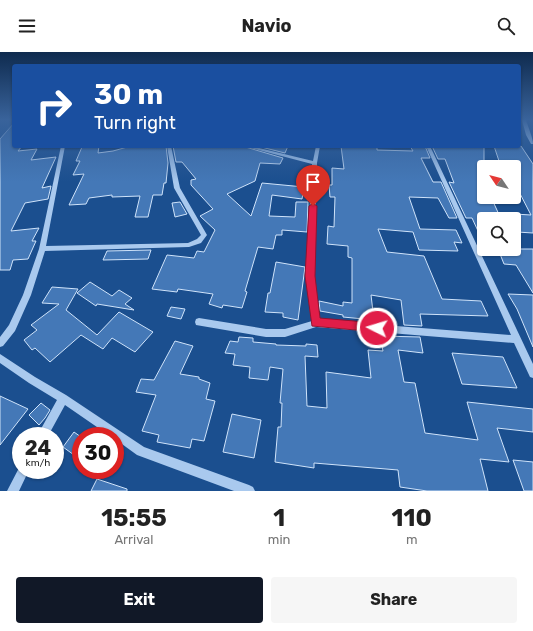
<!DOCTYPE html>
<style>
:root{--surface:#fff;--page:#f6f6f6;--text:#222;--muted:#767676;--accent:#111827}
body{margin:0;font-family:Rubik,sans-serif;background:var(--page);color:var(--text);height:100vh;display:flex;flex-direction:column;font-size:15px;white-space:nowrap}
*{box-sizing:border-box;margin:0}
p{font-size:13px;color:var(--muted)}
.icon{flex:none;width:22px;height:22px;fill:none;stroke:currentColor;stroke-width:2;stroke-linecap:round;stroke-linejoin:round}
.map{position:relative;height:439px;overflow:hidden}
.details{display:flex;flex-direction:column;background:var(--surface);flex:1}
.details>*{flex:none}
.banner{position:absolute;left:12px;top:12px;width:509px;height:84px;border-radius:4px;box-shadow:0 1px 3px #0004;background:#1a4fa0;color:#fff;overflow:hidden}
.needle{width:26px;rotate:305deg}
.buttons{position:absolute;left:477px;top:108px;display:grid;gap:8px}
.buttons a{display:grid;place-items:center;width:44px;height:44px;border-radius:4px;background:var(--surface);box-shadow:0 1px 3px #0004;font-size:20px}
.speed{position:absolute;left:12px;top:375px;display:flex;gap:8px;font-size:20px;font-weight:700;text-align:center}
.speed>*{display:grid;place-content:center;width:52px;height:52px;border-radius:50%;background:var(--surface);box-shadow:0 1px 3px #0004;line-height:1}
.speed small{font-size:10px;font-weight:400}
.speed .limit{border:6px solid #d22;background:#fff;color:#111}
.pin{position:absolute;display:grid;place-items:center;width:34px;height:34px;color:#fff;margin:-41px -17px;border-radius:50% 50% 50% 0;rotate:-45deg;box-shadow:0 0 4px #0007}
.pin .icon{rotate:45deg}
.me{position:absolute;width:44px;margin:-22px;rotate:275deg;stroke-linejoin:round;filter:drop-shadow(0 0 3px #0008)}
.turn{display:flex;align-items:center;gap:14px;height:84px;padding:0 16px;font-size:18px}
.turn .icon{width:52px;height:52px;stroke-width:2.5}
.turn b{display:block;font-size:28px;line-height:34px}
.eta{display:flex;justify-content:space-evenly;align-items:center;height:68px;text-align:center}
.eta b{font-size:24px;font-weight:700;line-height:28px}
.primary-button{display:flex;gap:8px;margin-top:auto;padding:8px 16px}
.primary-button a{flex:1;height:46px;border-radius:4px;background:var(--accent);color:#fff;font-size:16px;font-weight:700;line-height:46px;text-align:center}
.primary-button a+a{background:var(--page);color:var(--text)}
header{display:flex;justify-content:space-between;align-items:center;height:52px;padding:0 16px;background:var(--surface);font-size:18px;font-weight:700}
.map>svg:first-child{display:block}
.building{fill:#4478b7;stroke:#cfe3fa}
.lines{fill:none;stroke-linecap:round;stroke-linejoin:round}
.minor{fill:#a9c9ee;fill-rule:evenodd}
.route{fill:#e11d48;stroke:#92132f}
</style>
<header><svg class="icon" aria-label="menu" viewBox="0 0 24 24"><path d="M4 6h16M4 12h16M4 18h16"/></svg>Navio<svg class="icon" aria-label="search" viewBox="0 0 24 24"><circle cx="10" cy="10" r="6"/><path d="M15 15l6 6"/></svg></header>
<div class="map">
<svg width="533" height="439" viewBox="0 0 533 439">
<rect width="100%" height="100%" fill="#1b4f8f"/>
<g class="building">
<path d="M 14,71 L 14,94 L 22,94 L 18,99 L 37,97 L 31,108 L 56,105 L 42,136 L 51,134 L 48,147 L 25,151 L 11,179 L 39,176 L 32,189 L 36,189 L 28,207 L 13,208 L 10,218 L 0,218 L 0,87 Z"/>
<path d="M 99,94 L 98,101 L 113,99 L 131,94 L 166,94 L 168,111 L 166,131 L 164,131 L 162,143 L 153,143 L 148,165 L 135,165 L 140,144 L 112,145 L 112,143 L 89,146 L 86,152 L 69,153 L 84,122 L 73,123 L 80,109 L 76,109 L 82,95 Z"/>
<path d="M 173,94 L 242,94 L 283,106 L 280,112 L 260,111 L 255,129 L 227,142 L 251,164 L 262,131 L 304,135 L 302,147 L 272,143 L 269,164 L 295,165 L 296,150 L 308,150 L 307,180 L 282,178 L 282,183 L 276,183 L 273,197 L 258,195 L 245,239 L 247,240 L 242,256 L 223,253 L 222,256 L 209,252 L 213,242 L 178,237 L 177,240 L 152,237 L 167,203 L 194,206 L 197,199 L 204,200 L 215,178 L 200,164 L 213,157 L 191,133 L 191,128 L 196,127 L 182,110 L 176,110 Z"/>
<path d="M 257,94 L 288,94 L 285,101 Z"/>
<path d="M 341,94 L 377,94 L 377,98 L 413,99 L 410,94 L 425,94 L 430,106 L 421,106 L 433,130 L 441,130 L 457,166 L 449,166 L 438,146 L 409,145 L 420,177 L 456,178 L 462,191 L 454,190 L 458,199 L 419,198 L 413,180 L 378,177 L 387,200 L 424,204 L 442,247 L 481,249 L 488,264 L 420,262 L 422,274 L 404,273 L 401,248 L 371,243 L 374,268 L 343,265 L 343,263 L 320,259 L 319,249 L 343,254 L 343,250 L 352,251 L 352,206 L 348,205 L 348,194 L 327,192 L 328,174 L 334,175 L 335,145 L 330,145 L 329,133 L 332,133 L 332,116 L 344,117 Z"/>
<path d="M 432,94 L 484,94 L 484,145 L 491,145 L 501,167 L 484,167 L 484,192 L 472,166 L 466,166 L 449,130 L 454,131 L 445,107 L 438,107 Z"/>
<path d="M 494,94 L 521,94 L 533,112 L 533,181 L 517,180 L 514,174 L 514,162 L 531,163 L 514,130 L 514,115 L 501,115 Z"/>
<path d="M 180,150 L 187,162 L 175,165 L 172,151 Z"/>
<path d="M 498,197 L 533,197 L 533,241 L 516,213 L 504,212 Z"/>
<path d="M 151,198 L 148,207 L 103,208 L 107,199 Z"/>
<path d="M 276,210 L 305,215 L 298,268 L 283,265 L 283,261 L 265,260 L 268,241 L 270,241 Z"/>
<path d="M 90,230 L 112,244 L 119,238 L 132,246 L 125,252 L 134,258 L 97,252 L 96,254 L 77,241 Z"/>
<path d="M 52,235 L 78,237 L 66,258 L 97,283 L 119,260 L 153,280 L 135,300 L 112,286 L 103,297 L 81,283 L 50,310 L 35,296 L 32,298 L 24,288 L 37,278 L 31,273 L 59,252 L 42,251 Z"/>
<path d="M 508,242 L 533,243 L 533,295 L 517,257 Z"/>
<path d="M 171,255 L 185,257 L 181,267 L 167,264 Z"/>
<path d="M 380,284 L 420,285 L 423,301 L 398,298 L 404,330 L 415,331 L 425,381 L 478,388 L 467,350 L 533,357 L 533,380 L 497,376 L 509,410 L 480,407 L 488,439 L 427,439 L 400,435 L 398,418 L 314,411 L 314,416 L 275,410 L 278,375 L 281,375 L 282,351 L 280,351 L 283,317 L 270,315 L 268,328 L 249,326 L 250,315 L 233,313 L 235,302 L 225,301 L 230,289 L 238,290 L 239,285 L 253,286 L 253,290 L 276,292 L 276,293 L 306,294 L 306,292 L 317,293 L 318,305 L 305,304 L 307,354 L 327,356 L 326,320 L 371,326 L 368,298 L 383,299 Z"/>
<path d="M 175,289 L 193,294 L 180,322 L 199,325 L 199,327 L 210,331 L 206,347 L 215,349 L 204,389 L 192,387 L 190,396 L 157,390 L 159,383 L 142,379 L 156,343 L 136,340 L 141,327 L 154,328 Z"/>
<path d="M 452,301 L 503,305 L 517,336 L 462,332 Z"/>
<path d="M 0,344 L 28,357 L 0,393 Z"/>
<path d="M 41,351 L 50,358 L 45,366 L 39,373 L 29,363 Z"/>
<path d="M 232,362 L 261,368 L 254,406 L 223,400 Z"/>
<path d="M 74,380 L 81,385 L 81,408 L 63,395 Z"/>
<path d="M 513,408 L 533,410 L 533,439 L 524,439 Z"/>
<path d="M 97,427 L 127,437 L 127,439 L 91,439 Z"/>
</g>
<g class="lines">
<g class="minor">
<path d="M 522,68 L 526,68 C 528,75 533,86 533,92 L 531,92 L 526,83 Z"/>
<path d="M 61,94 L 65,94 L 46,194 L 188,191 L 197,187 L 201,183 L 174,136 L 167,94 L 171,94 L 180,136 L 207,183 L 201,191 L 189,195 L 45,199 L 31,243 L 15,279 L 3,294 L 0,295 L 0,285 L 9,273 L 23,243 L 39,197 Z"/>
<path d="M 243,94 L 251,94 L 313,109 L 316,94 L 320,94 L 317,111 L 314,224 L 320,268 L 511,283 L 426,94 L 430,94 L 533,312 L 533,326 L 530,325 L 514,291 L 316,275 L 285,285 L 266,285 L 196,273 L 195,270 L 196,267 L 199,266 L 266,277 L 285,277 L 312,269 L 306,224 L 312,112 Z"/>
<path d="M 0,302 L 35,325 L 66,343 L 144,395 L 249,433 L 253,435 L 255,439 L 234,439 L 137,403 L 115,387 L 115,384 L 110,384 L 65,353 L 48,384 L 37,384 L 57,348 L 29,331 L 0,311 Z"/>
<path d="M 20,414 L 21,418 L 29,418 L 19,439 L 7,439 Z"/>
</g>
</g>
<linearGradient id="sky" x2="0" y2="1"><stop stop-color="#0f2b4f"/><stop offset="0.52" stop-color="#39639b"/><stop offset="1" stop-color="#39639b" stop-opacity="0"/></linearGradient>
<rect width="533" height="130" fill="url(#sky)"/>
<path class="route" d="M 313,151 L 317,154 L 315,224 L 320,266 L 377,271 L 381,272 L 382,276 L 381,279 L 377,280 L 312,274 L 305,224 L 309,154 Z"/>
</svg>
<div class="buttons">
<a><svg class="needle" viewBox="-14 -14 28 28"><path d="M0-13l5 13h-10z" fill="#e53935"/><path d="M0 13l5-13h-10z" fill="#767676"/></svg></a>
<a><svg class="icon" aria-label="search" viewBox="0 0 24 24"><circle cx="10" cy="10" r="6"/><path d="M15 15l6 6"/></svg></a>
</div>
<div class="speed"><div>24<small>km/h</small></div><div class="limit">30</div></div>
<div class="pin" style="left:313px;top:154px;background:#d93025"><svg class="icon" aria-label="arrive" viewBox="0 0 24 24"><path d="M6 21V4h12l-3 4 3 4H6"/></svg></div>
<svg class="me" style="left:377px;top:276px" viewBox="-20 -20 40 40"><circle r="17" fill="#e11d48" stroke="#fff" stroke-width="3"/><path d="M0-11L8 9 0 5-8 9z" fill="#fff"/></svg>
<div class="banner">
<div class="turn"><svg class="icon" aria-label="right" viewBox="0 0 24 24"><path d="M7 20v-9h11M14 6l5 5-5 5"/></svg><div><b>30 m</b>Turn right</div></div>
</div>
</div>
<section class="details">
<div class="eta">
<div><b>15:55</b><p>Arrival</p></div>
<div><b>1</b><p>min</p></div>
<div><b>110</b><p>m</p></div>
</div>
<div class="primary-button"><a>Exit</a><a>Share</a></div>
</section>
